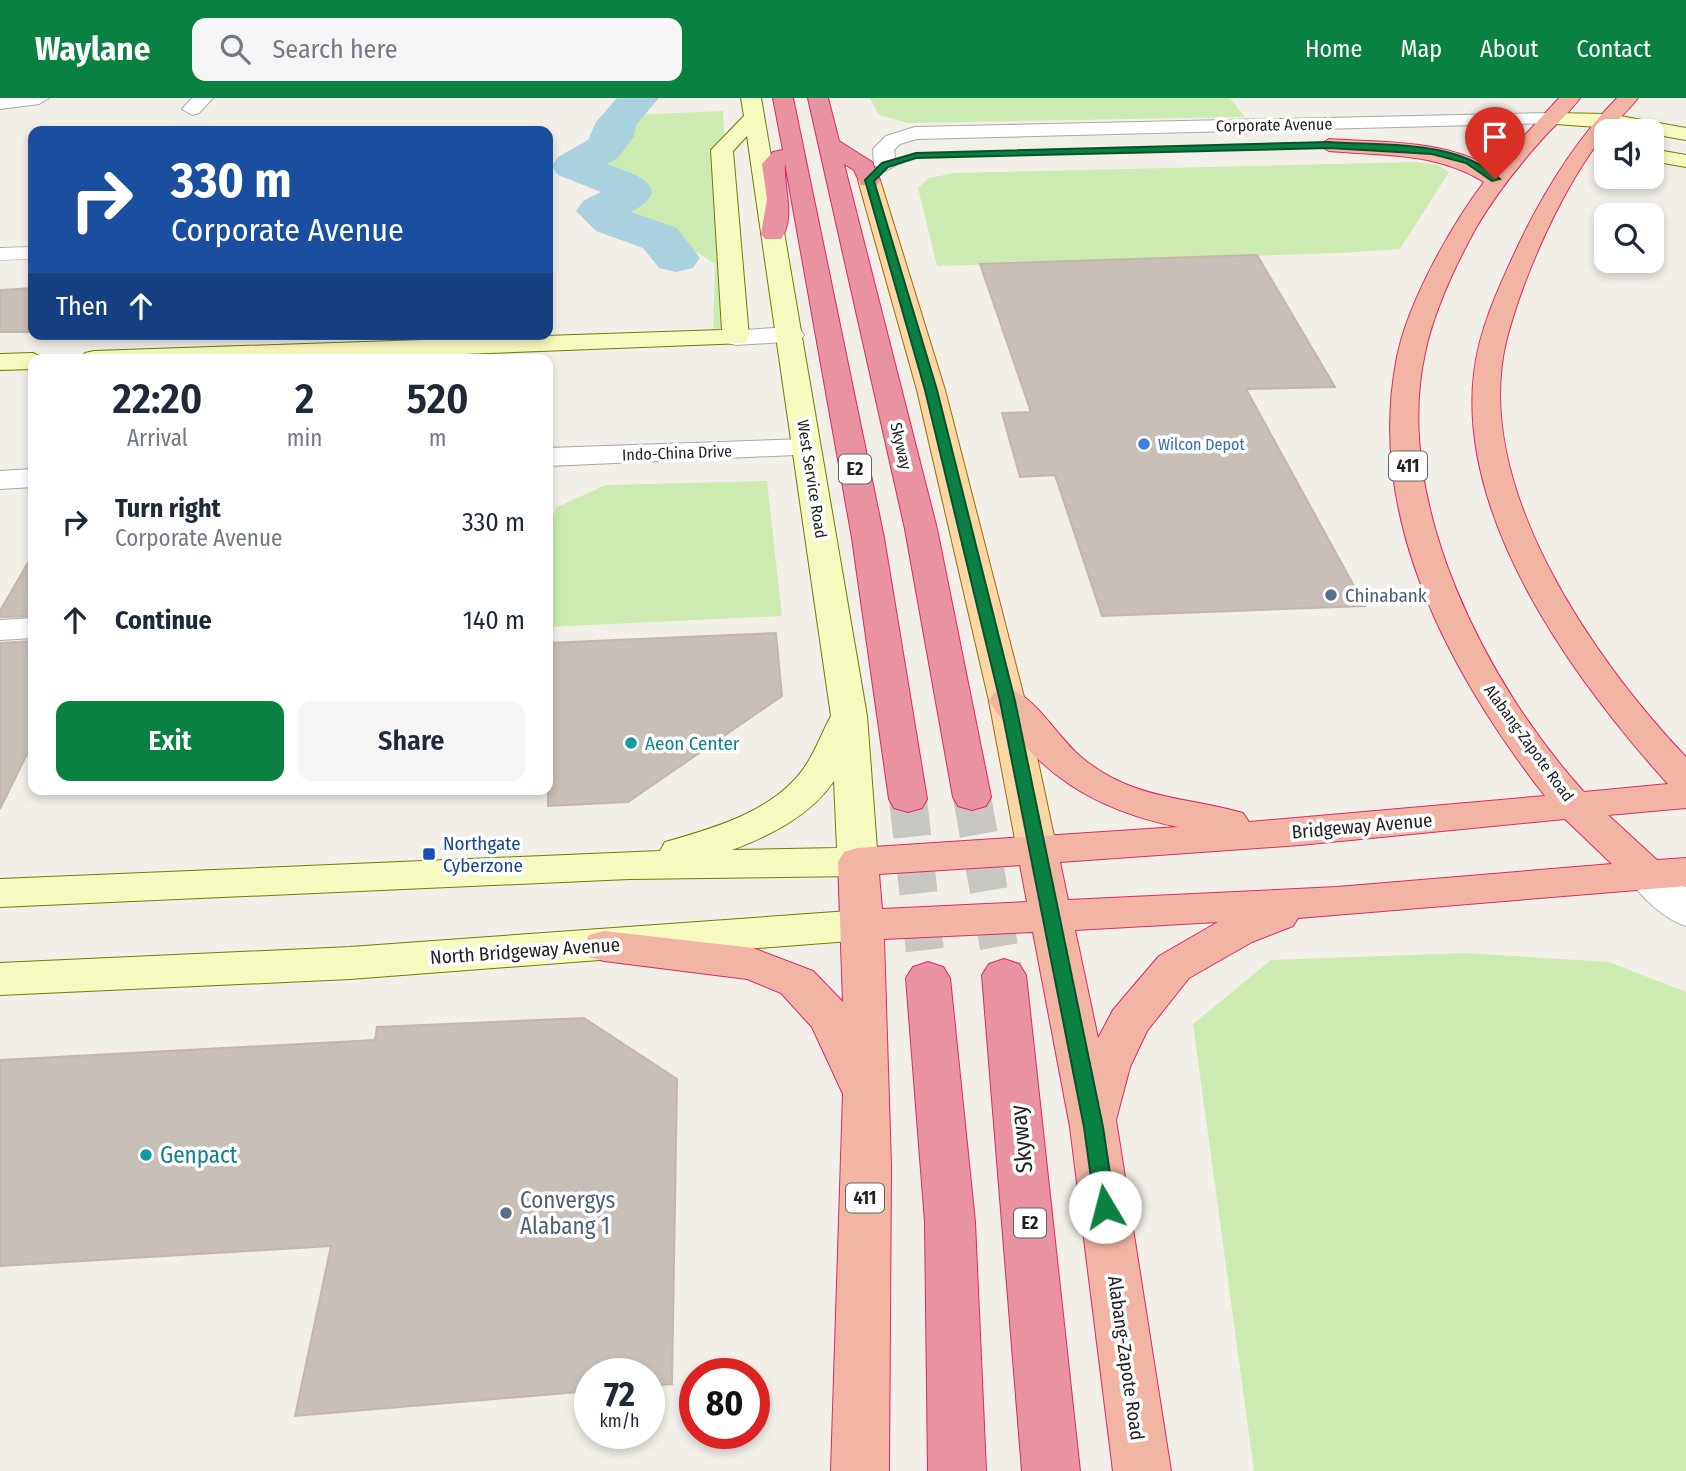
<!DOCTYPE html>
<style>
:root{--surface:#fff;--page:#f6f6f7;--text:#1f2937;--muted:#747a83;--accent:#0b8043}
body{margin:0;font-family:"Fira Sans Condensed",sans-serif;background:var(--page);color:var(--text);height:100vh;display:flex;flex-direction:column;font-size:26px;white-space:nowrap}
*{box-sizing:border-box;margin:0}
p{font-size:23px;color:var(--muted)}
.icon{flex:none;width:38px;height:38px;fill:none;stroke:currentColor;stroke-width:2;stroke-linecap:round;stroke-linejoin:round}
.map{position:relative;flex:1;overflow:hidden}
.sheet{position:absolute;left:28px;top:256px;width:525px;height:441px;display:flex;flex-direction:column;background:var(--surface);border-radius:14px;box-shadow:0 4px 10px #0003}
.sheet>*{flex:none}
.top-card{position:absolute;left:28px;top:28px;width:525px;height:214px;border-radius:14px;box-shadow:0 4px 10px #0003;background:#1a4fa0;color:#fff;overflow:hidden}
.tools{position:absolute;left:1594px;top:21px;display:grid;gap:14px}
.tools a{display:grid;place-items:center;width:70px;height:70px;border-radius:14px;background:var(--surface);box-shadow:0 4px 10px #0003;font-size:35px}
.speed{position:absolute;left:574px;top:1260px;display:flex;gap:14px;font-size:35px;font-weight:700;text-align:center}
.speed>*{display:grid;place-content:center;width:91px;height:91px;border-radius:50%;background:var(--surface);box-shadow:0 4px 10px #0003;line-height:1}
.speed small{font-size:18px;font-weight:400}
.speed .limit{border:10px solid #d22;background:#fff;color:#111}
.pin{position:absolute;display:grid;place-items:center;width:60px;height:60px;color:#fff;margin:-72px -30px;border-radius:50% 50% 50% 0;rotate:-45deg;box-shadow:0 0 7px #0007}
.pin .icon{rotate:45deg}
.me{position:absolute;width:77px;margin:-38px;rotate:352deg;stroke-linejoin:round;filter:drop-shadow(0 0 5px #0008)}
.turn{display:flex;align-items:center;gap:24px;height:147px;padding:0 28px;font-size:32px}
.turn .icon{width:91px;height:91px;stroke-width:2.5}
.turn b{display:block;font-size:49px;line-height:60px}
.then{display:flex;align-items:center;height:66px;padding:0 28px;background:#0003;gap:14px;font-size:26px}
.eta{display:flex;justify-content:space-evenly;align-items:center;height:119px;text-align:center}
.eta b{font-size:42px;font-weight:600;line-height:49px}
.primary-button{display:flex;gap:14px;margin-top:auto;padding:14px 28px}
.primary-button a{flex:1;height:80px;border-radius:14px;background:var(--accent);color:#fff;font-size:28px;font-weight:600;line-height:80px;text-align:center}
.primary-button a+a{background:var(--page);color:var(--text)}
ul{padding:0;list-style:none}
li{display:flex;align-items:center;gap:21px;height:98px;padding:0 28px}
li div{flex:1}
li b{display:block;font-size:26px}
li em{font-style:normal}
header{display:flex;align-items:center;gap:42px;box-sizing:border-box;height:98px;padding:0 35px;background:var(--accent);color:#fff}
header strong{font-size:33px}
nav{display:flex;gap:38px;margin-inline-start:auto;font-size:24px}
.search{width:490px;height:63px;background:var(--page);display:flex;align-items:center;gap:18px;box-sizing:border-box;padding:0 24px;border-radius:14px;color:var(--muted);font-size:26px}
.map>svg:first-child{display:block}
.grass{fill:#cdebb0}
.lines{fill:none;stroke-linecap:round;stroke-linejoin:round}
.river{fill:#aad3df;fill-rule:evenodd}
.building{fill:#c7bfb8;stroke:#c4b6ab;stroke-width:2}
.motorway-tunnel{stroke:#c8c6c1;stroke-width:38;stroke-dasharray:38 19;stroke-linecap:butt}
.pedestrian-casing{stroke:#a9a9a9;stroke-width:1}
.minor-casing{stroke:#a9a9a9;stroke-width:2}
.tertiary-casing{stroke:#a9a9a9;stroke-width:2}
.secondary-casing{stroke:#707d05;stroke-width:2}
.primary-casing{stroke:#a06b00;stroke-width:2}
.trunk-casing{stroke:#dc2a67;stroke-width:2}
.motorway-casing{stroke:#dc2a67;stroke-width:2}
.pedestrian{fill:#fff;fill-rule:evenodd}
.minor{fill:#fff;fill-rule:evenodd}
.tertiary{fill:#fff;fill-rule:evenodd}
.secondary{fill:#f7fabf;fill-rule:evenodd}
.primary{fill:#fcd6a4;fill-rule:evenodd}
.trunk{fill:#f2b4a3;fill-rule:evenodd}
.motorway{fill:#e892a2;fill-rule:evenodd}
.route{fill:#0b8043;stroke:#07532c;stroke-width:2}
.shop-dot{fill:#3f7fe0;stroke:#fff;stroke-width:2.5}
.service-dot{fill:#5c6f8a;stroke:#fff;stroke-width:2.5}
.culture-dot{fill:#0f9aa8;stroke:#fff;stroke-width:2.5}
.transit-dot{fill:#1a4fb4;stroke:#fff;stroke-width:2.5}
.labels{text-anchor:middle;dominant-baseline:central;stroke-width:7;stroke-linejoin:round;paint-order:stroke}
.far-street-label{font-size:16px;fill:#222;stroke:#fff}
.far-shop-label{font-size:16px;fill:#366cbe;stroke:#fff;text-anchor:start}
.shield{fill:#fff;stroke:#646464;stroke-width:2}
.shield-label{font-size:18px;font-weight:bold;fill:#222}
.service-label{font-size:19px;fill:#4e5e75;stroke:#fff;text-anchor:start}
.culture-label{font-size:19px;fill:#0d838f;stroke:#fff;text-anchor:start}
.street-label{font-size:19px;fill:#222;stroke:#fff}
.transit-label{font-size:19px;fill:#164399;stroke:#fff;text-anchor:start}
.near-street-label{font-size:23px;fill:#222;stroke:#fff}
.near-culture-label{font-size:23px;fill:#0d838f;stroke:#fff;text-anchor:start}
.near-service-label{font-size:23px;fill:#4e5e75;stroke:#fff;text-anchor:start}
</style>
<header>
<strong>Waylane</strong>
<div class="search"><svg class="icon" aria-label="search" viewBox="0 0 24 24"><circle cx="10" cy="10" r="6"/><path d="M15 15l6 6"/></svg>Search here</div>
<nav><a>Home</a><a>Map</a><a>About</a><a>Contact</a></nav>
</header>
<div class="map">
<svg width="1686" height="1373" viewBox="0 0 1686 1373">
<rect width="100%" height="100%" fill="#f2efe9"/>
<g class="grass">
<path d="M 870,0 L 1230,0 L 1245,19 L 908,25 L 879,17 Z"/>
<path d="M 723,13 L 735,220 L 713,236 L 715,166 L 674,139 L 608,116 L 636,96 L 637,85 L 579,67 L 615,51 L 631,17 Z"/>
<path d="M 1415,64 L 1438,67 L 1449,74 L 1400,151 L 1340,155 L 937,168 L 918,90 L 929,80 L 954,75 Z"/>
<path d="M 767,383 L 782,518 L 548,529 L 548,430 L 557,409 L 606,387 Z"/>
<path d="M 1466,855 L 1609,864 L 1686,894 L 1686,1373 L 1254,1373 L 1193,926 L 1271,862 Z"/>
</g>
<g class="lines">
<path class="river" d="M 617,0 L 659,0 L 636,27 L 634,38 L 618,60 L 607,66 C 634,76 678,89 631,114 L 677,130 L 700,160 L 693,170 L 676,174 L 659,170 L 643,150 L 596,133 L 576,113 L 583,103 L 601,94 L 558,77 L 552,68 L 558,59 L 588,42 L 596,24 Z"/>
</g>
<g class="building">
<path d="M 1257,157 L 1335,289 L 1246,291 L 1365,508 L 1102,518 L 1055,377 L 1020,379 L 1002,315 L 1031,314 L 980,166 Z"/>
<path d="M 33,190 L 33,234 L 0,234 L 0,192 Z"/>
<path d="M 33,456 L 33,518 L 0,519 L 0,513 Z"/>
<path d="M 776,535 L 782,598 L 628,704 L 548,708 L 548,545 Z"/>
<path d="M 33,543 L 33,644 L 0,711 L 0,545 Z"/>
<path d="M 584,920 L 677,981 L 672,1286 L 649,1288 L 649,1276 L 590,1276 L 590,1293 L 295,1318 L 331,1148 L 0,1168 L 0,962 L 375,942 L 377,929 Z"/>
</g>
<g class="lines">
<g class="motorway-tunnel">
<path d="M 972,699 L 1004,877"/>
<path d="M 908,701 L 928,880"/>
</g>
<g class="pedestrian-casing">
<path id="pedestrian" d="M 33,149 L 33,161 L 0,162 L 0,150 Z"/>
</g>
<g class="minor-casing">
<g id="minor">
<path d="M 0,0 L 49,0 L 39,6 L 0,11 Z"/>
<path d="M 192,0 L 213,0 L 199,15 L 192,17 L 182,11 Z"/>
<path d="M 1549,15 L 1559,21 L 1556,25 L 917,41 L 900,46 L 894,52 L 896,67 L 885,73 L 874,67 L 873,51 L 886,38 L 915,29 Z"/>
<path d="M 806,341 L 816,344 L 821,350 L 816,356 L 548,368 L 548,350 Z"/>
<path d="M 33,371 L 33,389 L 0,391 L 0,373 Z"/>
<path d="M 33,520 L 33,540 L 0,542 L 0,522 Z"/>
</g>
</g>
<g class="tertiary-casing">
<g id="tertiary">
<path d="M 791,229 L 800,231 L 804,237 L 800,243 L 736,247 L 727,245 L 723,239 L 727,233 Z"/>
<path d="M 1648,764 L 1663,768 L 1686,789 L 1686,828 C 1663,821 1640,798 1627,778 L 1633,768 Z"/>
</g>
</g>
<g class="secondary-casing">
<g id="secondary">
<path d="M 741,0 L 761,0 L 867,618 L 878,764 L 872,774 L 858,778 L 629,781 L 0,809 L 0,781 L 660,753 L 665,744 C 714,730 776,713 806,667 C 816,652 822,634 831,618 L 747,38 L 733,53 L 749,239 L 745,245 L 334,261 L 81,261 L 85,255 L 94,253 L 722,232 L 711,52 L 744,18 ZM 834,683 L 837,750 L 732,752 C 771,737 810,718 834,683 Z"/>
<path d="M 1549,15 L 1609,16 L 1686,30 L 1686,42 L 1652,36 L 1652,33 L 1542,25 L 1539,21 Z"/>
<path d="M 1652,51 L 1686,57 L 1686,69 L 1652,63 Z"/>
<path d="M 33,255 L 45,261 L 33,261 L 33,271 L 0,272 L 0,256 Z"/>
<path d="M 863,812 L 878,816 L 884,827 L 878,838 L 863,842 L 350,881 L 0,897 L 0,865 L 350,849 Z"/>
</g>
</g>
<g class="primary-casing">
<path id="primary" d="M 869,75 L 880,82 L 945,292 L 1025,603 L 1057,752 L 1051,762 L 1037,766 L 1023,762 L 1017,752 L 989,603 L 917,292 L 858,82 Z"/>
</g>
<g class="trunk-casing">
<path id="trunk" d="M 1559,0 L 1580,0 C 1570,14 1556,26 1544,39 C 1519,67 1496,96 1477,128 C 1456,166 1434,212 1425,255 C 1392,404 1487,587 1584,694 L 1668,686 C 1575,583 1457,422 1474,275 C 1479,231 1499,189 1517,150 C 1543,95 1575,43 1617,0 L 1638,0 C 1629,12 1615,24 1606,34 C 1563,88 1523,177 1506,244 C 1472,388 1593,561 1686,659 L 1686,710 L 1608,717 L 1657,762 L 1686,760 L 1686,788 L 1298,820 L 1293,828 L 1252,844 L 1189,880 L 1147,933 L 1130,969 L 1116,1022 L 1171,1373 L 1113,1373 L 1070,1029 L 1033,834 L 884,841 L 891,1068 L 889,1373 L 831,1373 L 843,996 L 812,929 L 781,895 L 747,881 L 604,863 L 589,859 L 583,848 L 589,837 L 604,833 L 753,850 L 813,873 L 843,904 L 838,764 L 844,754 L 858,750 L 1178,729 C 1092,711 1039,676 989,603 L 994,595 C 1003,593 1012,591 1020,596 C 1040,608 1061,642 1081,659 C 1132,702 1183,698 1243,715 L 1249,724 L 1545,698 C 1450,576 1365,419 1397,259 C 1408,204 1451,128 1484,84 C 1436,54 1384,58 1329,53 L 1319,47 L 1329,41 C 1385,45 1444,41 1494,71 ZM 1565,721 L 1612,766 L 1337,789 L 1068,802 L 1060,764 L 1300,747 ZM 1020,767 L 1027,804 L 882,811 L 879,776 ZM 1218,824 L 1159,858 L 1113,912 L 1098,940 L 1075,832 Z"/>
</g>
<g class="motorway-casing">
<g id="motorway">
<path d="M 773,0 L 793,0 L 884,440 L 927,701 L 922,710 L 908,714 L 894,710 L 889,701 L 852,440 L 785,65 C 783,88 796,119 781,141 L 765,141 L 761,136 L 767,101 L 762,66 L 773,54 L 783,52 Z"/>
<path d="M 808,0 L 828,0 L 839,43 L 872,64 L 880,82 L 877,87 L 861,87 L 854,72 L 844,66 L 937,431 L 991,699 L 986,708 L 972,712 L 958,708 L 953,699 L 905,431 Z"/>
<path d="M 1004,861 L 1019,866 L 1026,877 L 1080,1373 L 1022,1373 L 982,877 L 989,866 Z"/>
<path d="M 928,864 L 943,869 L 950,880 L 975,1124 L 986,1373 L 928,1373 L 925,1124 L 906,880 L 913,869 Z"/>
</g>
</g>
<use href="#pedestrian" class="pedestrian"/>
<use href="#minor" class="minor"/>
<use href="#tertiary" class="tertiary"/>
<use href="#secondary" class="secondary"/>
<use href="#primary" class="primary"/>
<use href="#trunk" class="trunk"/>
<use href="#motorway" class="motorway"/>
</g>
<path class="route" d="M 1329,44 C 1385,48 1456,41 1500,81 L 1492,83 L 1466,65 L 1432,56 L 1329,50 L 916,60 L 888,69 L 874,83 L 937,292 L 1015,603 L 1103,1029 L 1115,1109 L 1112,1115 L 1105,1117 L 1098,1115 L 1095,1109 L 1084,1029 L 1000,603 L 925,292 L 865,82 L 882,65 L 916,55 Z"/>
<circle class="shop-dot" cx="1144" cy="346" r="7"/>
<g class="service-dot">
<circle cx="1331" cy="497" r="7"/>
<circle cx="506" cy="1115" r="7"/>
</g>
<g class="culture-dot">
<circle cx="631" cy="645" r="7"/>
<circle cx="146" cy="1057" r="7"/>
</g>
<rect class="transit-dot" x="422" y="749" width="14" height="14" rx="3.5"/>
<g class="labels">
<g class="far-street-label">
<text transform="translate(1274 27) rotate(-1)">Corporate Avenue</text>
<text transform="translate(901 348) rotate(77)">Skyway</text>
<text transform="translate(677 355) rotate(-2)">Indo-China Drive</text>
<text transform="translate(812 381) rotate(81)">West Service Road</text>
<text transform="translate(1529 645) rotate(54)">Alabang-Zapote Road</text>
</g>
<g class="far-shop-label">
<text x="1158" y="346">Wilcon Depot</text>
</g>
<g class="shield">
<rect x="1389" y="353.5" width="38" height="29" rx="5"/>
<rect x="839" y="356.5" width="32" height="29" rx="5"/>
<rect x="846" y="1085.5" width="38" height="29" rx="5"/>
<rect x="1014" y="1110.5" width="32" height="29" rx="5"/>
</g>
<g class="shield-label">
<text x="1408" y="368">411</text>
<text x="855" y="371">E2</text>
<text x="865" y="1100">411</text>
<text x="1030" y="1125">E2</text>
</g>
<g class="service-label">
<text x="1345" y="497">Chinabank</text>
</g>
<g class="culture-label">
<text x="645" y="645">Aeon Center</text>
</g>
<g class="street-label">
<text transform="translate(1362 728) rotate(-5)">Bridgeway Avenue</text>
<text transform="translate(525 853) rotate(-4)">North Bridgeway Avenue</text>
<text transform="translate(1126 1260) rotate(82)">Alabang-Zapote Road</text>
</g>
<g class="transit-label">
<text x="443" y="745">Northgate<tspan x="443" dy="22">Cyberzone</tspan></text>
</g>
<g class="near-street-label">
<text transform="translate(1021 1041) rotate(-96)">Skyway</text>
</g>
<g class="near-culture-label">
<text x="160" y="1057">Genpact</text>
</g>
<g class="near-service-label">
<text x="520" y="1102">Convergys<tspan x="520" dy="26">Alabang 1</tspan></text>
</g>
</g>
</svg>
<div class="tools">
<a><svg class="icon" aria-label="sound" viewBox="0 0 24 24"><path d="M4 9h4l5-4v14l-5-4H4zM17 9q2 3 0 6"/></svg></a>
<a><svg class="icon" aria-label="search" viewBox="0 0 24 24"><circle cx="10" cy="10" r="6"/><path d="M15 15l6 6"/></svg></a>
</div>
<div class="speed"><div>72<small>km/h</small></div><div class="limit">80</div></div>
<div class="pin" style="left:1495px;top:81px;background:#d93025"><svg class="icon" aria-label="arrive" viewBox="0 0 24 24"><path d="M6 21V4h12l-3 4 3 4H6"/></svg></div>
<svg class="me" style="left:1105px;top:1109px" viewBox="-20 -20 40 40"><circle r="19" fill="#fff"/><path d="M0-13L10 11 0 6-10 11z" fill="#0b8043"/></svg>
<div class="top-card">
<div class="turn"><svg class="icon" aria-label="right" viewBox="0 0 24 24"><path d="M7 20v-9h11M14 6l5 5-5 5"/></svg><div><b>330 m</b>Corporate Avenue</div></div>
<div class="then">Then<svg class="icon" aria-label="ahead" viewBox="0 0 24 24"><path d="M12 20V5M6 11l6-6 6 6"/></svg></div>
</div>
<section class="sheet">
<div class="eta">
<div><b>22:20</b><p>Arrival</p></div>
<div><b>2</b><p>min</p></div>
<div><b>520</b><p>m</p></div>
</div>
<ul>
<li><svg class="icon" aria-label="right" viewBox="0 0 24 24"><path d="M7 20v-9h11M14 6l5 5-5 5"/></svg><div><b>Turn right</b><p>Corporate Avenue</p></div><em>330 m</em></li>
<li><svg class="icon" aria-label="ahead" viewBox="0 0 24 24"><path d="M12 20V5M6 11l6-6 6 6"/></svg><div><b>Continue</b></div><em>140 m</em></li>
</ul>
<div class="primary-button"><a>Exit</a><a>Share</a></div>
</section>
</div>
